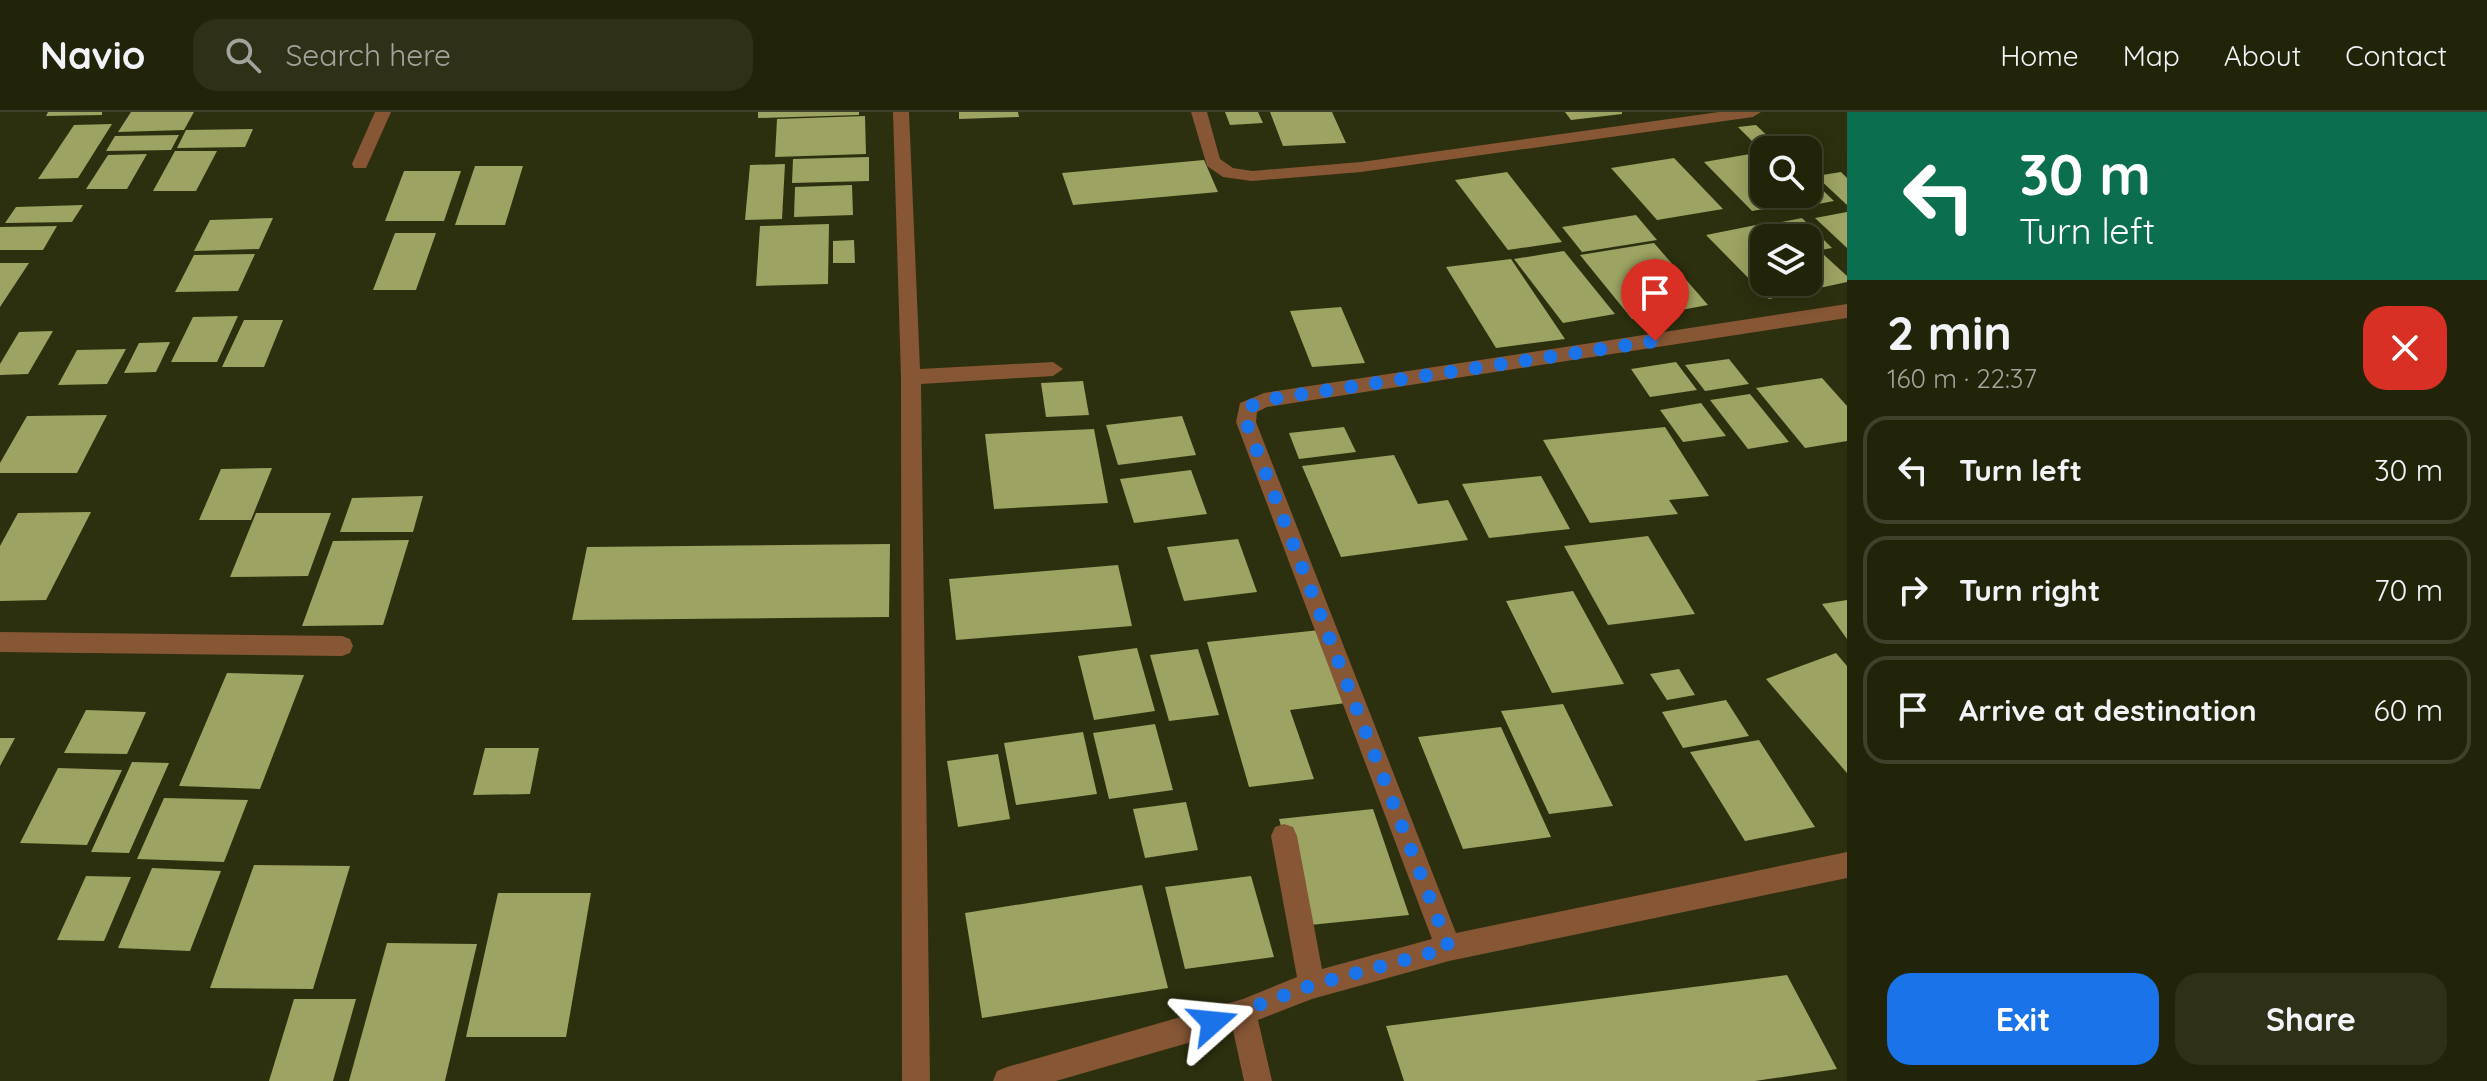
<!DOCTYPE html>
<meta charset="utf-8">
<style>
:root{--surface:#22240a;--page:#2e3018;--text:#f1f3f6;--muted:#a2a49c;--line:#3f412b;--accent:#1a73e8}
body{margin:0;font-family:Quicksand,sans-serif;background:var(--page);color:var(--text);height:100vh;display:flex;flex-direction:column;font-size:30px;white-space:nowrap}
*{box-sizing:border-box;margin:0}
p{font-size:26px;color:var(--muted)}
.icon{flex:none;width:44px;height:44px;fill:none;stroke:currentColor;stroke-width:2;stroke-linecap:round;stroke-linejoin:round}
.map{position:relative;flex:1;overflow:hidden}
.side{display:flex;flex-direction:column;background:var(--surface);width:640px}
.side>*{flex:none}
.banner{background:#0b6e4f;color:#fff;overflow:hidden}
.fabs{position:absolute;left:1750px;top:24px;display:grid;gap:16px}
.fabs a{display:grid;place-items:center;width:72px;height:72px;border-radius:16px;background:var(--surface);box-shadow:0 4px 20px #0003,0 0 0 2px var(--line);font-size:40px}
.pin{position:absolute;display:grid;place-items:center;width:68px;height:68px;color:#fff;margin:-82px -34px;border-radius:50% 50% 50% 0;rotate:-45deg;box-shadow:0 0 8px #0007}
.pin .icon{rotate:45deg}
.me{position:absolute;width:88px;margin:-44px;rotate:72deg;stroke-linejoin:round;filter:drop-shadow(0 0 6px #0008)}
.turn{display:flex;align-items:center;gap:28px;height:168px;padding:0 40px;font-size:36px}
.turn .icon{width:104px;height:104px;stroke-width:2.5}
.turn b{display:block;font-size:56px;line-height:68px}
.round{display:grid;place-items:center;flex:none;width:84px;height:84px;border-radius:24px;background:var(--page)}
.head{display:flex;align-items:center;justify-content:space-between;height:136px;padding:0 40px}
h1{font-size:48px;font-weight:800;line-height:60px}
.action{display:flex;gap:16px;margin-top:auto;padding:16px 40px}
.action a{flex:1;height:92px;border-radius:24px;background:var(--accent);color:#fff;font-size:32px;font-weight:800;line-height:92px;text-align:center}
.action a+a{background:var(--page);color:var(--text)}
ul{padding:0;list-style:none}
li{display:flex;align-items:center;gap:24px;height:108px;margin:0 16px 12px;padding:0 24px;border:4px solid var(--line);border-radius:24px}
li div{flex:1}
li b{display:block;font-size:30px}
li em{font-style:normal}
header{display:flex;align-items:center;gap:48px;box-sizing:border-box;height:112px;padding:0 40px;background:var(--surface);border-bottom:2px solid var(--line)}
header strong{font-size:38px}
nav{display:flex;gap:44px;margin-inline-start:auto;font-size:28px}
.search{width:560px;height:72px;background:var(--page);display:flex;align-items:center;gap:20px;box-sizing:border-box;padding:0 28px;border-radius:24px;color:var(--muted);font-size:30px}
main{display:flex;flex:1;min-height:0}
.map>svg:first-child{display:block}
.building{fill:#9da362}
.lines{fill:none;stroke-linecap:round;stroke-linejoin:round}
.minor{fill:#865635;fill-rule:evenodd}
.route{stroke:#1a73e8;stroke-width:14;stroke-dasharray:0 25.2}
</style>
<header>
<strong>Navio</strong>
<div class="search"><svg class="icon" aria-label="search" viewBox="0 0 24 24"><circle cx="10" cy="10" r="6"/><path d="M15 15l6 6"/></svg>Search here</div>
<nav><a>Home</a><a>Map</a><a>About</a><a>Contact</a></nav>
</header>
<main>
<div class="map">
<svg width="1847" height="969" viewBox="0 0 1847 969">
<rect width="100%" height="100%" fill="#2d300e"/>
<g class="building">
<path d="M 48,0 L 102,0 L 102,3 L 46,4 Z"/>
<path d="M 131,0 L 194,0 L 184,18 L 118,20 Z"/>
<path d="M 758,0 L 859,0 L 859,3 L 758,6 Z"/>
<path d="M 959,0 L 1018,0 L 1019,5 L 959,7 Z"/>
<path d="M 1225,0 L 1258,0 L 1263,11 L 1230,13 Z"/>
<path d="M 1270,0 L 1332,0 L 1346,31 L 1283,34 Z"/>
<path d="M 1565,0 L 1622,0 L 1622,2 L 1571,8 Z"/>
<path d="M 865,4 L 866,42 L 775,45 L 777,7 Z"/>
<path d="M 112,12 L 78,66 L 38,67 L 74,13 Z"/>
<path d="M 1756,13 L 1782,38 L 1764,38 L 1764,41 L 1738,15 Z"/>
<path d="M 253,17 L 245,35 L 177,36 L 186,18 Z"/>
<path d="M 179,23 L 171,38 L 106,39 L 115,24 Z"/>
<path d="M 175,39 L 217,39 L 196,79 L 153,79 Z"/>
<path d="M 147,42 L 127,77 L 86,77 L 108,43 Z"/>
<path d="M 1750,42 L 1764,56 L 1764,82 L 1791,82 L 1800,91 L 1752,99 L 1704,50 Z"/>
<path d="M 869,45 L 869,69 L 792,71 L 793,47 Z"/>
<path d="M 1674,46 L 1723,97 L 1657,108 L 1611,56 Z"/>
<path d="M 1204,48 L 1218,80 L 1073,93 L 1062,61 Z"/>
<path d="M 785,52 L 782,107 L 745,108 L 750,53 Z"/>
<path d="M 475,54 L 523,54 L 505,113 L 455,113 Z"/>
<path d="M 404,59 L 461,59 L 444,109 L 385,109 Z"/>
<path d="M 1507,60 L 1562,130 L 1508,138 L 1455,68 Z"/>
<path d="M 1841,60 L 1847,66 L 1847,93 L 1816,64 Z"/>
<path d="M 1808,64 L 1834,89 L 1813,93 L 1803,82 L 1808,82 Z"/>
<path d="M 852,73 L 853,103 L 794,105 L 795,75 Z"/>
<path d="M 83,93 L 72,110 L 5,111 L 16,95 Z"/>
<path d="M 1847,100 L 1847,136 L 1815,106 Z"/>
<path d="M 1636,103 L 1657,128 L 1582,140 L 1562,115 Z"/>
<path d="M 273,106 L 259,137 L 194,139 L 210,108 Z"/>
<path d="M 1802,106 L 1832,136 L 1808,140 L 1808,126 L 1780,126 L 1767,113 Z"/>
<path d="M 829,112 L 828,172 L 756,174 L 760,114 Z"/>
<path d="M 1761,112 L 1776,126 L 1764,126 L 1764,170 L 1808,170 L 1808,145 L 1823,142 L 1847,164 L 1847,170 L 1769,187 L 1706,123 Z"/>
<path d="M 57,114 L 43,138 L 0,138 L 0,115 Z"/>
<path d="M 395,121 L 436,121 L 416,178 L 373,178 Z"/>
<path d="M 854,128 L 855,151 L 833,151 L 833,129 Z"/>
<path d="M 1654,131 L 1708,193 L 1632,207 L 1580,143 Z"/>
<path d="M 1564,139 L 1615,202 L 1563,211 L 1514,147 Z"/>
<path d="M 255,142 L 238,179 L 175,180 L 194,143 Z"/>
<path d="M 1511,147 L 1565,227 L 1496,236 L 1446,155 Z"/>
<path d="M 0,151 L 29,151 L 0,195 Z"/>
<path d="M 1341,195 L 1365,251 L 1312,255 L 1290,199 Z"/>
<path d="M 238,204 L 217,250 L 171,250 L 193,205 Z"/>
<path d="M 244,208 L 283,208 L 264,255 L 222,255 Z"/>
<path d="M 53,219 L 28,262 L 0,263 L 0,252 L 19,220 Z"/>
<path d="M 170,230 L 156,260 L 124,261 L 139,231 Z"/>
<path d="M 126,237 L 107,272 L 58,273 L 77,238 Z"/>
<path d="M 1729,247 L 1749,272 L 1705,279 L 1685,253 Z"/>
<path d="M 1676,250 L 1697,278 L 1650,285 L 1631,257 Z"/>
<path d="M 1822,266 L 1847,294 L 1847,329 L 1805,336 L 1756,276 Z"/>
<path d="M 1083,269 L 1089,303 L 1046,305 L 1041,271 Z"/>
<path d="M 1750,282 L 1789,330 L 1748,337 L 1710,288 Z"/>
<path d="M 1701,291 L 1726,324 L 1683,330 L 1660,298 Z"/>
<path d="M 107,303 L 77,361 L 0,361 L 0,351 L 27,304 Z"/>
<path d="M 1182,304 L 1196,343 L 1118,353 L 1106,313 Z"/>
<path d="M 1344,315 L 1356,340 L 1299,347 L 1289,321 Z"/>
<path d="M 1665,315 L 1709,384 L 1669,388 L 1678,402 L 1590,411 L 1543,328 Z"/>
<path d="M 1094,317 L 1108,391 L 994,397 L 985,322 Z"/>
<path d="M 1394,343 L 1418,392 L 1448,388 L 1468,428 L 1341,445 L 1302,354 Z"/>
<path d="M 272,356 L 251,408 L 199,408 L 221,357 Z"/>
<path d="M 1191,358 L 1207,402 L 1134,411 L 1120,367 Z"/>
<path d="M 1541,364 L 1570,417 L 1489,426 L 1462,372 Z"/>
<path d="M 423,384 L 413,420 L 340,420 L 352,386 Z"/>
<path d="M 91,400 L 46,488 L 0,489 L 0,434 L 18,401 Z"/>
<path d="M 256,401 L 331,401 L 308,464 L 230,465 Z"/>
<path d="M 1648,424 L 1695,502 L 1608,513 L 1564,434 Z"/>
<path d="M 1238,427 L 1257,480 L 1184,489 L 1167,435 Z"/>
<path d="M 409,428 L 383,513 L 302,514 L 333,429 Z"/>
<path d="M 890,432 L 889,505 L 572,508 L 587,435 Z"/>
<path d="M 1118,453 L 1132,514 L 956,528 L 949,467 Z"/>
<path d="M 1573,479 L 1624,572 L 1552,581 L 1506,489 Z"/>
<path d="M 1847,488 L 1847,527 L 1822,492 Z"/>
<path d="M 1320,518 L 1346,591 L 1290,598 L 1314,667 L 1249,675 L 1207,530 Z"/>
<path d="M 1137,536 L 1155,599 L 1094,608 L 1078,544 Z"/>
<path d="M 1198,537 L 1219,603 L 1169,609 L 1150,543 Z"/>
<path d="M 1836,541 L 1847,554 L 1847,661 L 1766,567 Z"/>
<path d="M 1679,557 L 1695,583 L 1667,588 L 1650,562 Z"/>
<path d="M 227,561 L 304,563 L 260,677 L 179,674 Z"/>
<path d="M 1726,588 L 1749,624 L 1683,636 L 1662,600 Z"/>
<path d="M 1563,592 L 1613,694 L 1549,702 L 1501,599 Z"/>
<path d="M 86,598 L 146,600 L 127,642 L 64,641 Z"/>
<path d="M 1155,612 L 1173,678 L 1109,687 L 1093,621 Z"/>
<path d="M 1501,615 L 1551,725 L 1463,737 L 1418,625 Z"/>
<path d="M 1083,620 L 1097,682 L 1016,693 L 1004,631 Z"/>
<path d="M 0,626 L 15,626 L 0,654 Z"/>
<path d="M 1759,628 L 1815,715 L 1745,729 L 1690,640 Z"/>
<path d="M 485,636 L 539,636 L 530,682 L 473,683 Z"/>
<path d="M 998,642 L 1010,707 L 958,715 L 947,649 Z"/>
<path d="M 132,650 L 169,651 L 129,741 L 91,740 Z"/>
<path d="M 58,656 L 122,658 L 87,733 L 20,731 Z"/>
<path d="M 164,686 L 248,688 L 224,750 L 137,747 Z"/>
<path d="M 1186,690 L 1198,738 L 1145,746 L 1133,697 Z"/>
<path d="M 1373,697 L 1409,803 L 1310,813 L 1279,707 Z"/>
<path d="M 254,753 L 350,754 L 313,877 L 210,876 Z"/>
<path d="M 152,756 L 221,759 L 190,839 L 118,836 Z"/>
<path d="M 86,764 L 131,765 L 104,829 L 57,828 Z"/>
<path d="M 1251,764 L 1274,845 L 1185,857 L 1165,775 Z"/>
<path d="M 1142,773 L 1168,876 L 982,906 L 965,801 Z"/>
<path d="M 498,781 L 591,781 L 566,925 L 466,925 Z"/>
<path d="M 387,831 L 477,832 L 445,969 L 349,969 Z"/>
<path d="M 1787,863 L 1837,957 L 1755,969 L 1404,969 L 1386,914 Z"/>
<path d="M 294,887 L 356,887 L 333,969 L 269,969 Z"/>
</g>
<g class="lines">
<g class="minor">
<path d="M 375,0 L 391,0 L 366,56 L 354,56 L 352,52 Z"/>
<path d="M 893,0 L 909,0 L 920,257 L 1053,250 L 1063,257 L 1053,264 L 921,272 L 930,969 L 902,969 L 901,265 Z"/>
<path d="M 1191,0 L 1207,0 L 1220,47 L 1233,56 L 1252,59 L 1361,50 L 1719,0 L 1761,0 L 1753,5 L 1361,60 L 1252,69 L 1223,65 L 1207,54 Z"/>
<path d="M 1847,192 L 1847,206 L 1267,295 L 1257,300 L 1256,310 L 1456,821 L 1847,740 L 1847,766 L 1449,849 L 1312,887 L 1258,908 L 1272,969 L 1244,969 L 1233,918 L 1056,969 L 993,969 L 997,959 L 1007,955 L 1243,887 L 1297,865 L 1271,724 L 1275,715 L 1284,712 L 1293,715 L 1297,724 L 1322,857 L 1432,827 L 1236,310 L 1240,291 L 1264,281 Z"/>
<path d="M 0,520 L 342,524 L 350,527 L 353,534 L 350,541 L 342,544 L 0,540 Z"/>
</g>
</g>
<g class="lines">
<path class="route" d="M 1213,910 L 1312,873 L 1449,836 L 1246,310 L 1247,296 L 1264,288 L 1655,229"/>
</g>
</svg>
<div class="fabs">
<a><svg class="icon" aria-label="search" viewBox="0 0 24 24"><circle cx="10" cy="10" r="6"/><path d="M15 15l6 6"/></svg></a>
<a><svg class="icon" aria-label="layers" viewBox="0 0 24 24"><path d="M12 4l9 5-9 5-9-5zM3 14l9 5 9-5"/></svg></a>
</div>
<div class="pin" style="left:1655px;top:229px;background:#d93025"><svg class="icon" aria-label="arrive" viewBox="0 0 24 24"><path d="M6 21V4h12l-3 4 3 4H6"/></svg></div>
<svg class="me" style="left:1213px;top:910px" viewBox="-20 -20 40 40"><path d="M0-17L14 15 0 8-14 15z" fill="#1a73e8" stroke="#fff" stroke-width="4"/></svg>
</div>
<section class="side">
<div class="banner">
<div class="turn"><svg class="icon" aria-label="left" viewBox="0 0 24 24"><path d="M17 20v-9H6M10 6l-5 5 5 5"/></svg><div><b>30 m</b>Turn left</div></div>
</div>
<div class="head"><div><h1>2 min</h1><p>160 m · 22:37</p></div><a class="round" style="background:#d93025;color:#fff"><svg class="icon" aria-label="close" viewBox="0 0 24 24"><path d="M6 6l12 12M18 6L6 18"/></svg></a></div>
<ul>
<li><svg class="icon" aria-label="left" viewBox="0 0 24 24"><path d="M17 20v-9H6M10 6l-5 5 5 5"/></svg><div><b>Turn left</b></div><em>30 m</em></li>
<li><svg class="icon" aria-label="right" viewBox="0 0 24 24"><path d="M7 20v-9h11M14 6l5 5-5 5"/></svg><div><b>Turn right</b></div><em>70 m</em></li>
<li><svg class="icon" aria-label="arrive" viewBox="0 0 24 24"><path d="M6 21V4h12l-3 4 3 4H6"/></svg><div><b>Arrive at destination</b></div><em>60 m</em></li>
</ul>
<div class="action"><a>Exit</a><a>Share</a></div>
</section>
</main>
